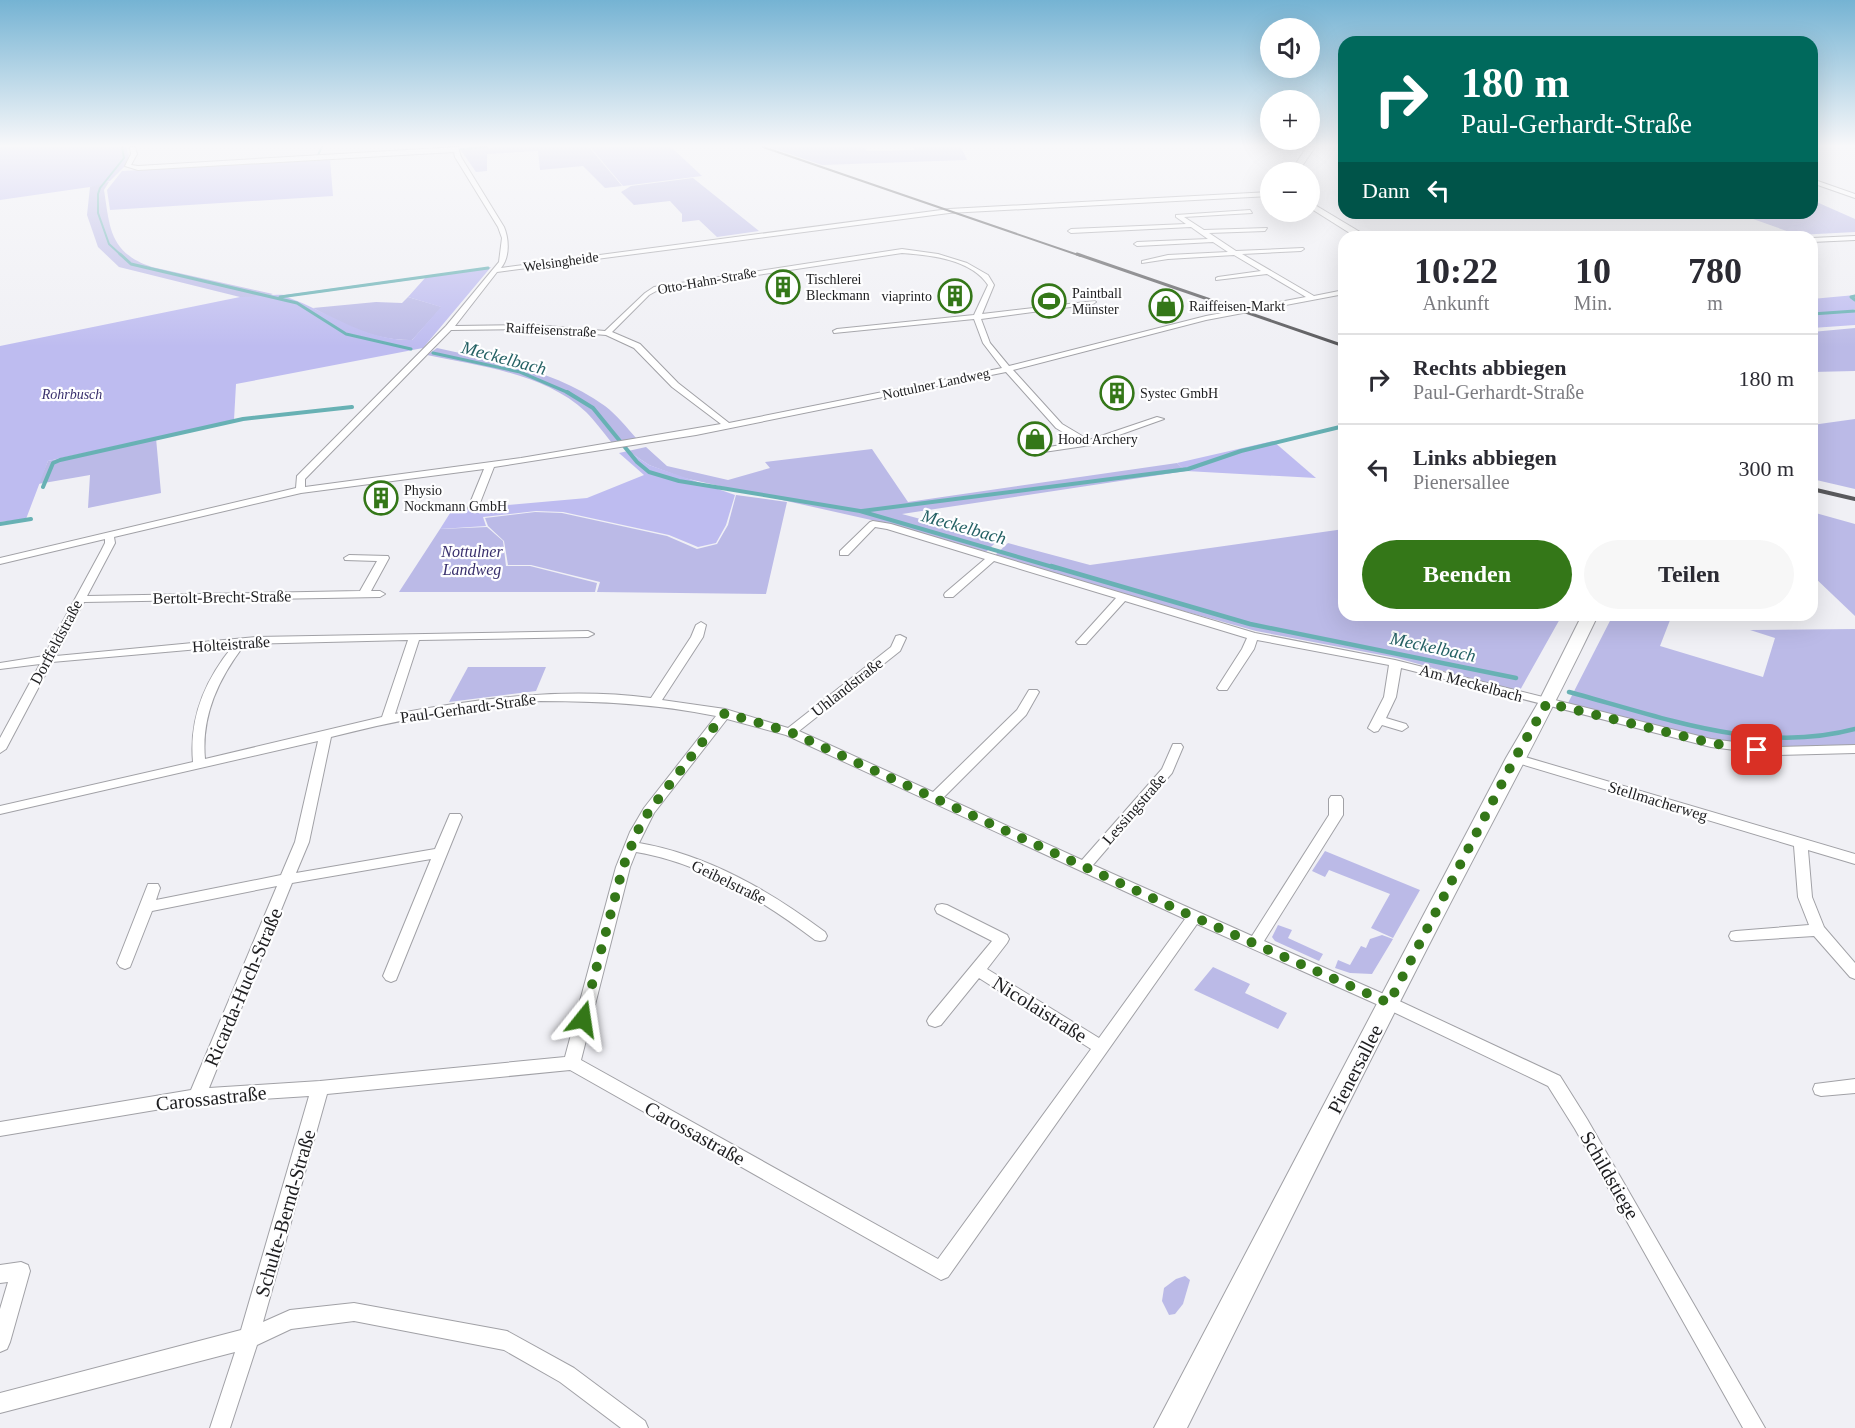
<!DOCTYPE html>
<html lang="de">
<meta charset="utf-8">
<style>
:root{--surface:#fff;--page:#f7f7f7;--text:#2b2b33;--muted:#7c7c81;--line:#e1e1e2;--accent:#347718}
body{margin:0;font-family:"Times New Roman",serif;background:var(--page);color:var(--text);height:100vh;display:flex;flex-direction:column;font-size:22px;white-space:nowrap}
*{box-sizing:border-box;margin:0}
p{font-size:20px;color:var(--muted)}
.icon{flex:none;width:33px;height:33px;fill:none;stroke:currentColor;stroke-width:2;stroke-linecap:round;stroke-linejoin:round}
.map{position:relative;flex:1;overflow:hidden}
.side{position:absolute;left:1338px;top:231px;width:480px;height:390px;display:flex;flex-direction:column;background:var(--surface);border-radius:18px;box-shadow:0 6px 24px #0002}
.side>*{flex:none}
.top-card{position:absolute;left:1338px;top:36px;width:480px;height:183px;border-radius:18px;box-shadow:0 6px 24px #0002;background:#00695c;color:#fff;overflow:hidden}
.fabs{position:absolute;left:1260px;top:18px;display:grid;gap:12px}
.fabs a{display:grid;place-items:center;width:60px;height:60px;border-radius:50%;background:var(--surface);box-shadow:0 6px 24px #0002;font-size:30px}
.pin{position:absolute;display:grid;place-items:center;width:51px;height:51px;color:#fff;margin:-26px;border-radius:12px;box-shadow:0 3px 9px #0006}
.me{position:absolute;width:66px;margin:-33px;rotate:15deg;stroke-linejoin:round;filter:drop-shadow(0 0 4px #0008)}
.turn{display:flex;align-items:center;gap:21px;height:126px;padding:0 24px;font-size:27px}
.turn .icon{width:78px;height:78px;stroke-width:2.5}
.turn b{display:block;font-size:42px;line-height:51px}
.then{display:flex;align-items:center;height:57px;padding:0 24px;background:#0003;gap:12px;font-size:22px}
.eta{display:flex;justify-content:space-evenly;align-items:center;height:102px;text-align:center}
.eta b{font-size:36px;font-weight:800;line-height:42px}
.primary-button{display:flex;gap:12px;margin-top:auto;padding:12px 24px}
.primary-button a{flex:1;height:69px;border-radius:36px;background:var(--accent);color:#fff;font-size:24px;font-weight:800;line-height:69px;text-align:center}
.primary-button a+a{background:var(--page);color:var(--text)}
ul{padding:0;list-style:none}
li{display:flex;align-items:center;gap:18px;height:90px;padding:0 24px;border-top:2px solid var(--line)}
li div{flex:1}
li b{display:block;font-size:22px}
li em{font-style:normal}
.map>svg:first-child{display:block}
.green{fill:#bbbae7}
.forest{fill:#bebcf0;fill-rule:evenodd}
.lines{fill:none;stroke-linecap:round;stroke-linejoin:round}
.stream-far3{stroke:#68b1b4;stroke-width:2}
.stream-far2{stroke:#68b1b4;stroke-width:3}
.stream-far1{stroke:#68b1b4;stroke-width:4}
.stream{stroke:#68b1b4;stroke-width:4.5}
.minor-casing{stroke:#a1a1a6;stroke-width:2}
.secondary-casing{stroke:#a1a1a6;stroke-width:2}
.minor{fill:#fff;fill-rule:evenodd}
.secondary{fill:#fff;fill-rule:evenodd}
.rail-far2{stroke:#59595c;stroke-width:2}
.rail-far1{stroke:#59595c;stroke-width:3}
.rail{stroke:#59595c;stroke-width:4}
.route{stroke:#347718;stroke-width:10;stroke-dasharray:0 18}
.labels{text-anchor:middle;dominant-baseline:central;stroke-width:4.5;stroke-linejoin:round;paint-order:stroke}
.far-street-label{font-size:14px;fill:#1d1d1f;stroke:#fefeff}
.far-poi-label{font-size:14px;fill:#1d1d1f;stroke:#fefeff;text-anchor:start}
.far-park-label{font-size:14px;font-style:italic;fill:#382f6c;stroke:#fefeff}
.park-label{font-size:16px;font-style:italic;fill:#382f6c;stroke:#fefeff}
.street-label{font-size:16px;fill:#1d1d1f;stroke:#fefeff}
.water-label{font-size:18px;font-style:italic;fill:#246164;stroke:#fefeff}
.near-street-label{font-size:20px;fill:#1d1d1f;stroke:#fefeff}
</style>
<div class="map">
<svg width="1855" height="1428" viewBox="0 0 1855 1428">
<rect width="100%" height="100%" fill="#f0f0f5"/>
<g class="green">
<path d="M 499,147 L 589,147 L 622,186 L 605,188 L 583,166 L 540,170 L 538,151 L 487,154 L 487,171 L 476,172 L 460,149 Z"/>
<path d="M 769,147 L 863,147 L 867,151 L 914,150 L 913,147 L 961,147 L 967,160 L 822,165 Z"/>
<path d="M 693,178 L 759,231 L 717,237 L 699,220 L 682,222 L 682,214 L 670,201 L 634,205 L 621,192 L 631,186 Z"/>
<path d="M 109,182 L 104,190 C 110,229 110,253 152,267 L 273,294 L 264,298 L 240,297 L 119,267 L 98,247 L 87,215 L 90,187 L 97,183 Z"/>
<path d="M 1812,200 L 1855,219 L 1855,232 L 1798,235 L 1736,213 L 1812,213 Z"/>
<path d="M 408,297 L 442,307 L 412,340 C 376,341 344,325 313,308 L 376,302 L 402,303 Z"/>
<path d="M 1855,328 L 1855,371 L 1812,372 L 1812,332 Z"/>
<path d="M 437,348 C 495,361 556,370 605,406 C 617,415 627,428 637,439 L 612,443 C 604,433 595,421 586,412 C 544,373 479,366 427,355 Z"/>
<path d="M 1855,419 L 1855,489 L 1812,479 L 1812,425 Z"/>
<path d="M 156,438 L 161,493 L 88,508 L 90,475 L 38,484 L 48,461 Z"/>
<path d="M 646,447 L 667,466 L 728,480 L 770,468 L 765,462 L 872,449 L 908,502 L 1177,463 L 1186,471 L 902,514 L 998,540 L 986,552 L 898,526 L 684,478 L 649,465 L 628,451 Z"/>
<path d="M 736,495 L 787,502 L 766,594 L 597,592 L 600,582 L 531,565 L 508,565 L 504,541 L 488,526 L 485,518 L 535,512 L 562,513 L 667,536 L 697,549 L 717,544 L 728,525 Z"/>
<path d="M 1812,512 L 1855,524 L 1855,616 L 1812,575 Z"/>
<path d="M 487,527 L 503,541 L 506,566 L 530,566 L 597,583 L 595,592 L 399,592 L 440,529 Z"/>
<path d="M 1344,529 L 1344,615 L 1561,617 L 1519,692 L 1397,658 L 1256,631 L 992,558 L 1008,543 L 1090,565 Z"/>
<path d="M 1613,615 L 1672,615 L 1660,646 L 1763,677 L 1775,638 L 1750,630 L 1855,629 L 1855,745 C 1758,760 1660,728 1567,705 Z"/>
<path d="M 468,667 L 546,667 L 536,691 L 449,702 Z"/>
<path d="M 1325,851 L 1420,890 L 1393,938 L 1371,928 L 1390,894 L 1329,870 L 1325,877 L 1312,871 Z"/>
<path d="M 1278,925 L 1292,930 L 1288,938 L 1323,954 L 1319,961 L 1275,941 L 1272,937 Z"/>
<path d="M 1382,935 L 1393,939 L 1372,974 L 1350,973 L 1335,968 L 1338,960 L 1350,965 L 1361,946 L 1366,948 L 1370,939 Z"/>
<path d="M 1213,967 L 1250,984 L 1245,993 L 1287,1013 L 1278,1029 L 1194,990 Z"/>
<path d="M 1185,1276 L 1190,1280 L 1183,1304 L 1175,1314 L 1169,1315 L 1162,1301 L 1164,1288 L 1176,1279 Z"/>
</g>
<g class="forest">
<path d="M 0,147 L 126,147 L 129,155 L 125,166 L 110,181 L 90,187 L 0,200 Z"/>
<path d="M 590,147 L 671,147 L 702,176 L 623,186 Z"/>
<path d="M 330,159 L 333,196 L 110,210 L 107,190 L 122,171 Z"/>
<path d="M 491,267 L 423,348 L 236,384 L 234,420 L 48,461 L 26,519 L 0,522 L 0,346 L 240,297 C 255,297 269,294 285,295 ZM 425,278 L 408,297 L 441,307 L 412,340 C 365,341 329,312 287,297 Z"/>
<path d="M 1855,295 L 1855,309 L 1853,310 L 1855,311 L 1855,325 L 1812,328 L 1812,299 Z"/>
<path d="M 1273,441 L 1316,478 L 1186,471 L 1177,463 Z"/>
<path d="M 628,451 L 649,465 L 735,495 L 726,525 L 716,543 L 698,547 L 669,535 L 563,512 L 536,511 L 483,517 L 486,526 L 440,529 L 452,510 L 587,498 L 644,475 L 619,453 Z"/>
</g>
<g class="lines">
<g class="stream-far3">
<path d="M 122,147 L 124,158 L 100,188 L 98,194 L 98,213 L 109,244 L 122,256"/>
<path d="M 461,149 L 487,147"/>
<path d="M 318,155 L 322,147"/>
</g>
<g class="stream-far2">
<path d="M 120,254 L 131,264 L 297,303 L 346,334 L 411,349"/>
<path d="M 1855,296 L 1851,297 L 1855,300"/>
<path d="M 280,297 L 488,268"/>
<path d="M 1812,314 L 1855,311"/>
<path d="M 433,353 L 520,372 L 569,393"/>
</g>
<g class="stream-far1">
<path d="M 567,392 L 593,408 L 637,462 L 649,472 L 679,481 L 860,511 L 1056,568"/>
<path d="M 43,487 L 53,463 L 60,460 L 243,419 L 352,407"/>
<path d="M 862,511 L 1188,469 L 1241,451 L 1344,426"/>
<path d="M 0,524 L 31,519"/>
</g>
<g class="stream">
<path d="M 1051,566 L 1250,624 L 1516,678"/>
<path d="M 1569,692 C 1662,717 1759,755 1855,729"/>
</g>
<g class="minor-casing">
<g id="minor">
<path d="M 130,147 L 135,147 L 137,154 L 131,165 L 138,166 L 458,147 L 461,157 L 504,227 C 509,239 510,257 501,268 L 949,209 L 1270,192 L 1270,196 L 949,213 L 497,272 L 455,326 L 535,325 L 605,331 L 645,293 L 654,287 L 902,249 L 938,254 L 967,263 L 988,275 L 994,285 L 982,314 L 1095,301 L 1096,302 L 1093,304 L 981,319 L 990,343 L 1009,366 L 1206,316 L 1306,297 L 1267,274 L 1216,280 L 1216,278 L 1218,277 L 1261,271 L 1234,255 L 1168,259 L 1142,263 L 1142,261 L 1168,255 L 1228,252 L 1213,242 L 1137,246 L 1134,244 L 1137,242 L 1208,239 L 1191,227 L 1071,233 L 1068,231 L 1071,229 L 1186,224 L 1176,217 L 1176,215 L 1250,210 L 1252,213 L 1184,217 L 1204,230 L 1267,228 L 1265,231 L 1209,233 L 1236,251 L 1303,248 L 1304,249 L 1301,251 L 1242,254 L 1314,296 L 1344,290 L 1344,294 L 1206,320 L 1013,370 L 1062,424 L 1089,440 L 1157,417 L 1164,419 L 1091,445 L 1037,453 L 1037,449 L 1079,442 L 1056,428 L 1006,372 L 696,435 L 494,467 L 478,508 L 473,511 L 468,508 L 484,469 L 301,493 L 114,537 L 115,543 L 87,596 L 360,591 L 377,561 L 345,560 L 344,558 L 349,555 L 388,556 L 389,558 L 371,591 L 380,591 L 385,594 L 380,597 L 84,602 L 56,656 L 256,637 L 588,631 L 594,634 L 588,637 L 419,640 L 395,714 C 479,698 565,687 651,698 L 691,637 L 696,625 L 701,622 L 706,625 L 703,637 L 662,700 L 725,709 L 788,728 L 891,647 L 896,636 L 900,635 L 906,638 L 900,651 L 799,731 L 933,792 L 1017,710 L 1029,690 L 1037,690 L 1039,692 L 1026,715 L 944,797 L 1082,860 L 1162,769 L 1173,744 L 1181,744 L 1183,747 L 1172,773 L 1093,865 L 1252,936 L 1329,815 L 1329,799 L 1331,796 L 1341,796 L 1343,799 L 1343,815 L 1264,941 L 1395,999 L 1560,1076 L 1587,1119 L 1765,1428 L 1743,1428 L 1575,1129 L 1548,1086 L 1383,1007 L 1197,924 L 948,1277 L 941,1280 L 570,1070 L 327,1094 L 263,1322 L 290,1310 L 354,1303 L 507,1331 L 574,1368 L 645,1421 L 648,1428 L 621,1428 L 560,1382 L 504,1350 L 354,1321 L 291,1329 L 257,1345 L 230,1428 L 210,1428 L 235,1352 L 0,1413 L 0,1393 L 241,1330 L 309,1096 L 197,1103 L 0,1136 L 0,1122 L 191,1090 L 277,886 L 152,911 L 130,967 L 125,969 L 120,967 L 117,963 L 148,884 L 158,884 L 160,888 L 156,900 L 281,875 L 295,842 L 318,741 L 0,814 L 0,806 L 193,762 C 189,717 205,680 233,646 L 52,662 L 6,749 L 0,753 L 0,738 L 40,664 L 0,669 L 0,663 L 44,656 L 101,551 L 105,543 L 105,539 L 0,564 L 0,558 L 296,488 L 297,476 L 446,326 L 499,262 L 502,238 L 498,227 L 455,157 L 454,152 L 138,170 L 125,166 L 131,154 ZM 902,253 C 930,255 971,259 988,285 L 974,315 L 837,329 L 833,331 L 834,333 L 974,319 L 983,343 L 1002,368 L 729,423 L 678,383 L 640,344 L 612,332 L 649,295 L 658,290 ZM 535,329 L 606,335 L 634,348 L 672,387 L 721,424 L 521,458 L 305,487 L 305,479 L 451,330 ZM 408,640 L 382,717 L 205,759 C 201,715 219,678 245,644 ZM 540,701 C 600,701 658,704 716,716 L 644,808 L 630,832 L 616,867 L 565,1057 L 320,1081 L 209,1088 L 292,883 L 431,859 L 383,976 L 386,980 L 391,982 L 396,980 L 462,817 L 460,814 L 450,814 L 435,849 L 296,873 L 309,842 L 331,737 C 400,719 469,707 540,701 ZM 727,719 L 786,735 L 1185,919 L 1099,1038 L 987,969 L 1007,943 L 1009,939 L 1007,935 L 947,905 L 942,904 L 937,905 L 935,909 L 937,913 L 992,941 L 929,1017 L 927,1021 L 929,1025 L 935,1027 L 941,1025 L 979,978 L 1091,1049 L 938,1259 L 581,1060 L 630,867 L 636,852 C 702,863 762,900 815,940 L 820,941 L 825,940 L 827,936 L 825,932 C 770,891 708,855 639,843 L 654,813 Z"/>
<path d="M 1812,179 L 1855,194 L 1855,198 L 1812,183 Z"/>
<path d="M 1855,236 L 1855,240 L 1812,242 L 1812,238 Z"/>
<path d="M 873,521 L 891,524 L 1255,633 L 1395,660 L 1711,739 L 1774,747 L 1855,745 L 1855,753 L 1774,755 L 1711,747 L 1401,668 L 1396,697 L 1386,718 L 1406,724 L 1408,727 L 1402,731 L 1382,725 L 1378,731 L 1374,732 L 1368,728 L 1384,697 L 1389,665 L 1257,640 L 1254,649 L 1227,690 L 1219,690 L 1217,688 L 1242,649 L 1247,638 L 1125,601 L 1086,644 L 1078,644 L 1076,642 L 1078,640 L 1116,598 L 994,561 L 953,597 L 945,597 L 944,595 L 945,593 L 985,559 L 887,529 L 875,527 L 848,555 L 840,555 L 840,551 L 870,522 Z"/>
<path d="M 1515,754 L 1855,854 L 1855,864 L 1808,850 L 1812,897 L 1824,927 L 1855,963 L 1855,979 L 1850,977 L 1814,936 L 1736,941 L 1731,940 L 1729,936 L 1731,932 L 1736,931 L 1809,925 L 1798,897 L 1794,846 L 1511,761 L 1509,758 Z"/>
<path d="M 1855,1079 L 1855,1093 L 1821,1096 L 1815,1094 L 1813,1089 L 1815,1084 Z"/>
<path d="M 21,1262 L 28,1265 L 30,1271 L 10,1342 L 7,1349 L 0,1352 L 0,1309 L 8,1282 L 0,1283 L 0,1265 Z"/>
</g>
</g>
<g class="secondary-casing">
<g id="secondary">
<path d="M 1307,147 L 1315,147 L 1298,172 L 1290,172 Z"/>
<path d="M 1310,202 L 1365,235 L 1367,237 L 1356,237 L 1310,208 Z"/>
<path d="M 1582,615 L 1598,615 C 1547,722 1489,827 1435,933 C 1351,1097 1269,1263 1187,1428 L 1154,1428 L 1506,758 L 1538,703 Z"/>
</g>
</g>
<use href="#minor" class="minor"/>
<use href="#secondary" class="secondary"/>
<path class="rail-far2" d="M 763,147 L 1081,256"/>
<path class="rail-far1" d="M 1077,254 L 1344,346"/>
<path class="rail" d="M 1812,489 L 1855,499"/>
</g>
<linearGradient id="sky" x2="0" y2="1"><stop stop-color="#75b3d3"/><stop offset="0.42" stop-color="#f8f8fa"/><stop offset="1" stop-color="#f8f8fa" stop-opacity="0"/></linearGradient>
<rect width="1855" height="347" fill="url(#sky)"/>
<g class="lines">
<path class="route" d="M 583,1019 L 623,867 L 637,832 L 649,811 L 725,713 L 790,732 L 1194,917 L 1389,1003 L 1515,758 L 1547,703 L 1711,743 L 1757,750"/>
</g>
<defs>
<g id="building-ring" transform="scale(1.725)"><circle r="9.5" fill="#fefeff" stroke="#347718" stroke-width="1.5"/><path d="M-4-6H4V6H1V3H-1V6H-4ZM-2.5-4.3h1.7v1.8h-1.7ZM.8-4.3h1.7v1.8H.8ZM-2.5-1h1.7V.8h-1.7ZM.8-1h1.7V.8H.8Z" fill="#347718"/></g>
<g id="stadium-ring" transform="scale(1.725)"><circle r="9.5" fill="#fefeff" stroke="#347718" stroke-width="1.5"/><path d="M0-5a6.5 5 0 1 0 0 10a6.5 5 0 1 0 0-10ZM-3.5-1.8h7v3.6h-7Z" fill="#347718"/></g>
<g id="shop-ring" transform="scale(1.725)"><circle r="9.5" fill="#fefeff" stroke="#347718" stroke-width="1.5"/><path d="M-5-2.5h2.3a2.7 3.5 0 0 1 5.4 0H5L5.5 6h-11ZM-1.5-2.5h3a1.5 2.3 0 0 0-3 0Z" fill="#347718"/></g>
</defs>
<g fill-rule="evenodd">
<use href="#building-ring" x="783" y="287"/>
<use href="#building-ring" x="955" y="296"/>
<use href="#stadium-ring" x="1049" y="301"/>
<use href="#shop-ring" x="1166" y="306"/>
<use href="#building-ring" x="1117" y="393"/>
<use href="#shop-ring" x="1035" y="439"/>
<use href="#building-ring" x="381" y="498"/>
</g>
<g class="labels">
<g class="far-street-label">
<text transform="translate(561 262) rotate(-8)">Welsingheide</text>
<text transform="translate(707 281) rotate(-10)">Otto-Hahn-Straße</text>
<text transform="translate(551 330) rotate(3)">Raiffeisenstraße</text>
<text transform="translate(936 384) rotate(-12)">Nottulner Landweg</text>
</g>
<g class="far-poi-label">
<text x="806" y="279">Tischlerei<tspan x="806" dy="16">Bleckmann</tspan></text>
<text x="1072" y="293">Paintball<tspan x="1072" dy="16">Münster</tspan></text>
<text x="932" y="296" text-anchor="end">viaprinto</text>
<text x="1189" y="306">Raiffeisen-Markt</text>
<text x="1140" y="393">Systec GmbH</text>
<text x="1058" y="439">Hood Archery</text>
<text x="404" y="490">Physio<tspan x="404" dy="16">Nockmann GmbH</tspan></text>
</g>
<g class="far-park-label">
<text x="72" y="394">Rohrbusch</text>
</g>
<g class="park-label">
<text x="472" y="551">Nottulner<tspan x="472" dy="18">Landweg</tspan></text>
</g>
<g class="street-label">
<text transform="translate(222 597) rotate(-1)">Bertolt-Brecht-Straße</text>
<text transform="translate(56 642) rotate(-62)">Dorffeldstraße</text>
<text transform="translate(231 644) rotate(-4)">Holteistraße</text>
<text transform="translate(1471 683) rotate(15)">Am Meckelbach</text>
<text transform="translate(847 687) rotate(-38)">Uhlandstraße</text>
<text transform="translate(468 708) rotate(-8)">Paul-Gerhardt-Straße</text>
<text transform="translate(1658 801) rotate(17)">Stellmacherweg</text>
<text transform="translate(1134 809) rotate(-49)">Lessingstraße</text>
<text transform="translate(729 882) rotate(26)">Geibelstraße</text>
</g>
<g class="water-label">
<text transform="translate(504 358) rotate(15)">Meckelbach</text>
<text transform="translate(964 527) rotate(16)">Meckelbach</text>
<text transform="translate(1433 647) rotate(12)">Meckelbach</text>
</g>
<g class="near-street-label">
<text transform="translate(243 987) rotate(-67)">Ricarda-Huch-Straße</text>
<text transform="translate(1040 1009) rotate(32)">Nicolaistraße</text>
<text transform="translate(1355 1069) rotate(-63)">Pienersallee</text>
<text transform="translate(211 1098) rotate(-6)">Carossastraße</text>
<text transform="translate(695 1133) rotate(29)">Carossastraße</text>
<text transform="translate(1610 1175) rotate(60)">Schildstiege</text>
<text transform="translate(285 1213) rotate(-74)">Schulte-Bernd-Straße</text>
</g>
</g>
</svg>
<div class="fabs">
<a><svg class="icon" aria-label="sound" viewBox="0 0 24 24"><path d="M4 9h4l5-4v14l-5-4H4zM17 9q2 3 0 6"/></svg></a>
<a>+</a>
<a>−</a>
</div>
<div class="pin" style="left:1757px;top:750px;background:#d93025"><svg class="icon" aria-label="arrive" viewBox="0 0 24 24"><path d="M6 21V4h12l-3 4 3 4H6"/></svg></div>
<svg class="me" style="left:583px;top:1019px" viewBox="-20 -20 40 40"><path d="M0-17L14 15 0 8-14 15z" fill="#347718" stroke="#fff" stroke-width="4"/></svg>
<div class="top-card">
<div class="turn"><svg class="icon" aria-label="right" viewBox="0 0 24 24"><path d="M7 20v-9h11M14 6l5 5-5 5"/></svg><div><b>180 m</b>Paul-Gerhardt-Straße</div></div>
<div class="then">Dann<svg class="icon" aria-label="left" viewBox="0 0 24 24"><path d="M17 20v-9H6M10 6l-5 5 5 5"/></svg></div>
</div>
<section class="side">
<div class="eta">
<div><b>10:22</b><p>Ankunft</p></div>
<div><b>10</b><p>Min.</p></div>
<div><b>780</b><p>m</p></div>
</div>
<ul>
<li><svg class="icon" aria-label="right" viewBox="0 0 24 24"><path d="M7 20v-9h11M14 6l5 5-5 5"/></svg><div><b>Rechts abbiegen</b><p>Paul-Gerhardt-Straße</p></div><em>180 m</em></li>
<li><svg class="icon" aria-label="left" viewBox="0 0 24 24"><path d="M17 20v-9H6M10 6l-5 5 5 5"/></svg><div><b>Links abbiegen</b><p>Pienersallee</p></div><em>300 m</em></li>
</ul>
<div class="primary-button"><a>Beenden</a><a>Teilen</a></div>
</section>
</div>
